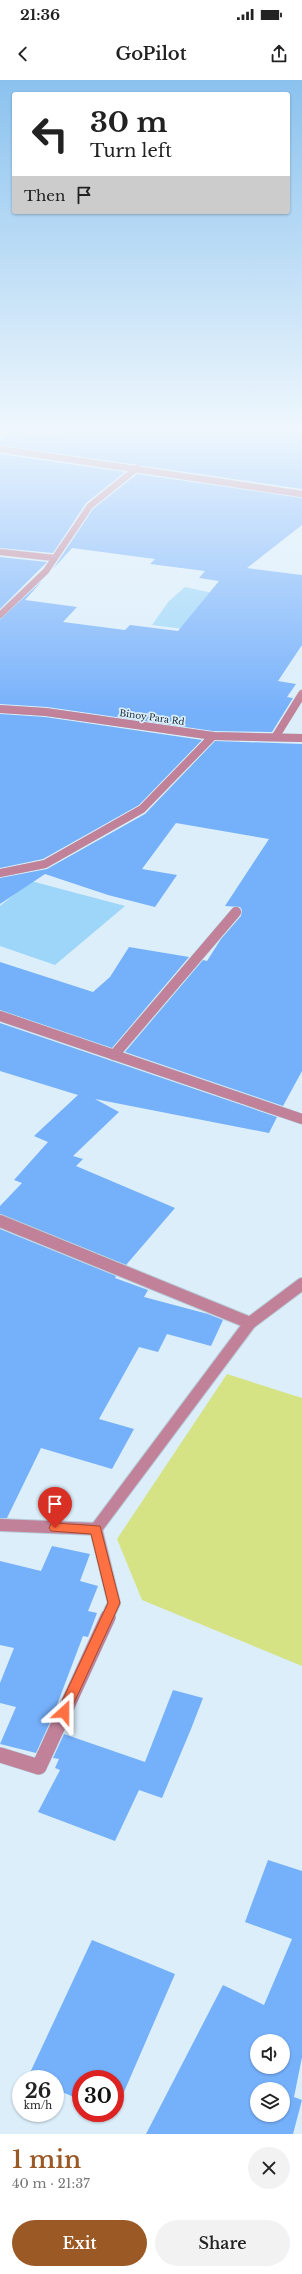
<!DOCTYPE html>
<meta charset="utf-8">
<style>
:root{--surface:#fff;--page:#f2f2f2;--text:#222;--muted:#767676;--accent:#9b5926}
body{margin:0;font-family:"Libre Baskerville",serif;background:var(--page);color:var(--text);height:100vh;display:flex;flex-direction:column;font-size:15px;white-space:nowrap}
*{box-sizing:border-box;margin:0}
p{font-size:13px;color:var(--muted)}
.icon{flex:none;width:22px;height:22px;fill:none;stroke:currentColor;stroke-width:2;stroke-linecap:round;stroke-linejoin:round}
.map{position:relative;height:2054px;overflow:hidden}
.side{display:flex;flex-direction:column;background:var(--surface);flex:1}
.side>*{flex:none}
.top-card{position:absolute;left:12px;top:12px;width:278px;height:122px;border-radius:4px;box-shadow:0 1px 3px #0004;background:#fff;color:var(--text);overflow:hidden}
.controls{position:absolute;left:250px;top:1954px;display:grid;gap:8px}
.controls a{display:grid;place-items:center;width:40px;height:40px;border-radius:50%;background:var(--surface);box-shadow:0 1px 3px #0004;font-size:20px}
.speed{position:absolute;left:12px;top:1990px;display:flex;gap:8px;font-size:20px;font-weight:700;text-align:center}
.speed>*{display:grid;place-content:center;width:52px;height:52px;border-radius:50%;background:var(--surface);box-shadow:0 1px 3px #0004;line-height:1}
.speed small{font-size:10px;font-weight:400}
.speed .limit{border:6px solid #d22;background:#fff;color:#111}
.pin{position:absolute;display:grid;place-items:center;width:34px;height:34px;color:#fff;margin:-41px -17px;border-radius:50% 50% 50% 0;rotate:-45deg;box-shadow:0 0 4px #0007}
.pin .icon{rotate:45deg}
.me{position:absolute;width:44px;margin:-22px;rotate:24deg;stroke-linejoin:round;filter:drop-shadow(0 0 3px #0008)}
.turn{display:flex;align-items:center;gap:14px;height:84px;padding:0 12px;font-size:18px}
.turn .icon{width:52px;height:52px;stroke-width:2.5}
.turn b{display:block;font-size:28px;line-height:34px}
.then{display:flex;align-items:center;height:38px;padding:0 12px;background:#0003;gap:8px;font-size:15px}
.round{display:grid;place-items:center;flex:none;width:42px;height:42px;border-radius:21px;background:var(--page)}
.summary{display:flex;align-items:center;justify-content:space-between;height:68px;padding:0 12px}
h1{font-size:24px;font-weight:600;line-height:30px;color:var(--accent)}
.primary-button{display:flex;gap:8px;margin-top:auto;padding:8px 12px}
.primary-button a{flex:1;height:46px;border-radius:24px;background:var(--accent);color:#fff;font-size:16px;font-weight:600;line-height:46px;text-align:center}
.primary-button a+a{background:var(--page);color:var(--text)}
.status{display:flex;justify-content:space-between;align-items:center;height:28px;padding:0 20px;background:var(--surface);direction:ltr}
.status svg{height:11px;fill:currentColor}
header{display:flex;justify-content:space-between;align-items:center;height:52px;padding:0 12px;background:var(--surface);font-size:18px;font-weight:600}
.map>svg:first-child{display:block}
.green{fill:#d6e384}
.water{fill:#9dd6f8}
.building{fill:#75b0fb;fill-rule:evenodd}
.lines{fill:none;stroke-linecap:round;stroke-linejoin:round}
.street-far4-casing{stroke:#b8cbd7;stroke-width:7}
.street-far3-casing{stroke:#b8cbd7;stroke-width:8}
.street-far2-casing{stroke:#b8cbd7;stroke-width:11}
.street-far1-casing{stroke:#b8cbd7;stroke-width:14}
.street-casing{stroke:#b8cbd7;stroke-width:16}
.street-far4{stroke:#c18199;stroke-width:6}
.street-far3{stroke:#c18199;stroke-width:8}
.street-far2{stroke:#c18199;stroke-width:10}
.street-far1{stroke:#c18199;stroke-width:12}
.street{stroke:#c18199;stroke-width:15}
.route{fill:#ff7043;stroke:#a6492c}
.labels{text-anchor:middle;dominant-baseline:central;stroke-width:3.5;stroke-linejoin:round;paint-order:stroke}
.far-street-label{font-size:9px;fill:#182b37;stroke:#dbeefa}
</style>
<div class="status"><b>21:36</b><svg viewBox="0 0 49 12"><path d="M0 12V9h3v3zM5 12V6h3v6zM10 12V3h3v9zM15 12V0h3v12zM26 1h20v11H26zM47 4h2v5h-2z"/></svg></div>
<header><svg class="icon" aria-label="back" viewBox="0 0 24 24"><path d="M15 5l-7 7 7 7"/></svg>GoPilot<svg class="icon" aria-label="share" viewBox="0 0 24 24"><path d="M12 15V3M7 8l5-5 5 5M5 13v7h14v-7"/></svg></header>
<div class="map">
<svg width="302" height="2054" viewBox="0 0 302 2054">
<rect width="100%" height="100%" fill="#dbeefa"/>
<path class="green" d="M 227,1294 L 302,1318 L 302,1586 L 142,1520 L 117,1459 Z"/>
<g class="water">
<path d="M 185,507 L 227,516 L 200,551 L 152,545 L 169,521 Z"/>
<path d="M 31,801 L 125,826 L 55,885 L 0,866 L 0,826 Z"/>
</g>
<g class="building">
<path d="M 67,347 L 302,347 L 302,409 L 0,365 L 0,361 L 12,352 L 55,357 Z"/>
<path d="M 0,374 L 125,392 L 86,423 L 53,473 L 0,468 Z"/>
<path d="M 137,394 L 302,418 L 302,445 L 247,488 L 302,495 L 302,565 L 278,601 L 296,604 L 287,617 L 293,618 L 272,652 L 213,651 L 47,627 L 0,624 L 0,539 L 42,501 L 25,520 L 77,527 L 63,542 L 125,550 L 130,545 L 178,551 L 219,501 L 199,498 L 205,491 L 150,484 L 155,479 L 72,468 L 53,489 L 93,429 Z"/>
<path d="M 0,477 L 47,482 L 0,529 Z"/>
<path d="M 0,634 L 45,637 L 202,660 L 139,725 L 43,779 L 0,788 Z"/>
<path d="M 215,661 L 302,664 L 302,991 L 283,1026 L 125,972 L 203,880 L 207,881 L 221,859 L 241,836 L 242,830 L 240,827 L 225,826 L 269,759 L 176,743 L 142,789 L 177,795 L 155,827 L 108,815 L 45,794 L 0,824 L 0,798 L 47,789 L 145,734 Z"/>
<path d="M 129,867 L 189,877 L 112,968 L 0,930 L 0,882 L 93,912 L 110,897 Z"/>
<path d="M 0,943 L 112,981 L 277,1037 L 269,1053 L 95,1019 L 119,1032 L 73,1076 L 83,1079 L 76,1086 L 175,1128 L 126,1185 L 0,1134 L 0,1126 L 22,1103 L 14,1100 L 48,1062 L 34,1056 L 78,1015 L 0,991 Z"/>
<path d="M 0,1149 L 116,1196 L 115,1198 L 148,1210 L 144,1217 L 208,1234 L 223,1240 L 211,1266 L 167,1254 L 158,1272 L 139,1267 L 99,1339 L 134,1349 L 112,1389 L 41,1368 L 7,1438 L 0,1438 Z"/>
<path d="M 52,1466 L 90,1474 L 80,1501 L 98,1506 L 88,1531 L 97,1533 L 88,1557 L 83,1556 L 52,1638 L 36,1673 L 0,1664 L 16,1627 L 0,1623 L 0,1603 L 14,1568 L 0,1565 L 0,1481 L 41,1491 Z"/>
<path d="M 173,1610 L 203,1618 L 191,1649 L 162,1718 L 139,1710 L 115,1761 L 38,1732 L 60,1690 L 55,1688 L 59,1679 L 53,1678 L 64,1654 L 145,1682 Z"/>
<path d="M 268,1780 L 302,1791 L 302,1977 L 294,2017 L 302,2020 L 293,2054 L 146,2054 L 223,1905 L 264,1925 L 292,1859 L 245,1842 ZM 257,1961 L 283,1961 L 283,1987 L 257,1987 ZM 257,2009 L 283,2009 L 283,2035 L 257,2035 Z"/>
<path d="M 92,1860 L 175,1894 L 114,2035 L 110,2033 L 115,2033 L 115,1999 L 81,1999 L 81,2020 L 55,2009 L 55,1999 L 28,1997 Z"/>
</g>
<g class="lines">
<g class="street-far4-casing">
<g id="street-far4">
<path d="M 0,369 L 302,414"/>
<path d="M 0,472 L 54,478"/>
<path d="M 0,535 L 46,491 L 90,426 L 137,388"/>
</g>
</g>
<g class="street-far3-casing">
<g id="street-far3">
<path d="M 0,629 L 46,632 L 213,656 L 302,658"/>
<path d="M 276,656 L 302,614"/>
<path d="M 0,793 L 45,784 L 142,729 L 213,656"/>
</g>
</g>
<g class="street-far2-casing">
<g id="street-far2">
<path d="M 0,936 L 302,1039"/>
<path d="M 114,975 L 236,832"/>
</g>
</g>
<g class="street-far1-casing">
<g id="street-far1">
<path d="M 0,1141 L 250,1243"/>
<path d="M 0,1445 L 96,1449 L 250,1243 L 302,1204"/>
<path d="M 96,1449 L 114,1523 L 107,1538"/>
</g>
</g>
<g class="street-casing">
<path id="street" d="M 0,1675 L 39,1687 L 108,1537"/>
</g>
<use href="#street-far4" class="street-far4"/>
<use href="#street-far3" class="street-far3"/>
<use href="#street-far2" class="street-far2"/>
<use href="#street-far1" class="street-far1"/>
<use href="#street" class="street"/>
</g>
<linearGradient id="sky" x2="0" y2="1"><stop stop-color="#8ac2ee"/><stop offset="0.55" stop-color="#eff7fd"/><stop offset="1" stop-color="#eff7fd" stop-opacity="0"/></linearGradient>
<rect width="302" height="635" fill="url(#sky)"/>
<path class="route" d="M 55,1443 L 100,1446 L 120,1523 L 68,1636 L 64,1638 L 59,1636 L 57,1632 L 108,1523 L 91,1454 L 51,1451 L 49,1448 L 51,1444 Z"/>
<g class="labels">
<g class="far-street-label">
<text transform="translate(152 637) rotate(8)">Binoy Para Rd</text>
</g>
</g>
</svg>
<div class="controls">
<a><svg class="icon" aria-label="sound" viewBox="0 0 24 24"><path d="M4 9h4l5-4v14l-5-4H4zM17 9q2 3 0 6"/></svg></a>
<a><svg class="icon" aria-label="layers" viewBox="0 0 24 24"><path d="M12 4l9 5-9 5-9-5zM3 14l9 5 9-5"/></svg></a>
</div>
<div class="speed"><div>26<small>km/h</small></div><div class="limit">30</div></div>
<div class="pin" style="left:55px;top:1448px;background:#d93025"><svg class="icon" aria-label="arrive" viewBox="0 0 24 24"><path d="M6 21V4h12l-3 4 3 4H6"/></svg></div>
<svg class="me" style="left:64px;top:1632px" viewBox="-20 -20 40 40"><path d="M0-17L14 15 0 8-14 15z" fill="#ff7043" stroke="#fff" stroke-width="4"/></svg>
<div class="top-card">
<div class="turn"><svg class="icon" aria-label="left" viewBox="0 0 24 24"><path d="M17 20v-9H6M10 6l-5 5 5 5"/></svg><div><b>30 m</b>Turn left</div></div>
<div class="then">Then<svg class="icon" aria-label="arrive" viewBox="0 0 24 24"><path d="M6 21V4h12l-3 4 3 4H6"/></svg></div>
</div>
</div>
<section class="side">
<div class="summary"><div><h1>1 min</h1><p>40 m · 21:37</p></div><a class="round"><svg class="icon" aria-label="close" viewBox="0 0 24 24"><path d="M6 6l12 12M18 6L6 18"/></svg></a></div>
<div class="primary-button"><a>Exit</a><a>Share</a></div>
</section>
